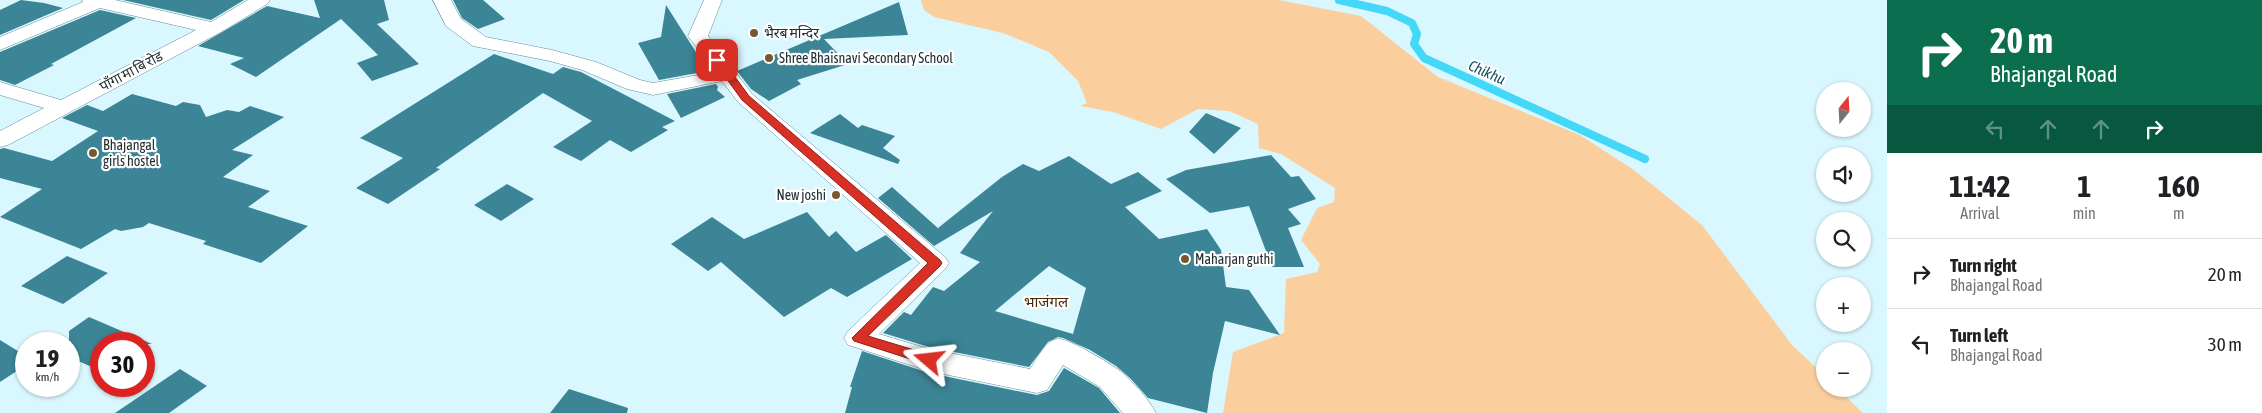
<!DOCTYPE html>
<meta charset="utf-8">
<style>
:root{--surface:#fff;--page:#f6f6f6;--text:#202124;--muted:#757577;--line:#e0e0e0}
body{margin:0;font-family:"Asap Condensed","Noto Sans Devanagari",sans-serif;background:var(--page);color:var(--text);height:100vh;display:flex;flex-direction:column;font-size:19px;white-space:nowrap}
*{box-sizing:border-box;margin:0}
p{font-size:16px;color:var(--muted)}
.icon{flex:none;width:28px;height:28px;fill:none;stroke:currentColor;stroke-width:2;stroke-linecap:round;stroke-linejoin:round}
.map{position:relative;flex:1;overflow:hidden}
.drawer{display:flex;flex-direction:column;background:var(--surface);width:375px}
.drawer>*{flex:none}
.banner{background:#0b6e4f;color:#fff;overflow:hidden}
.needle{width:32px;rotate:18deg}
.buttons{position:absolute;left:1816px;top:82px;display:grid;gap:10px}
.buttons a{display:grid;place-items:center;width:55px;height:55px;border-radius:50%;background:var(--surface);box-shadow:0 1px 4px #0004;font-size:25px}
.speed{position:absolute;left:15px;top:332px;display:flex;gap:10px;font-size:25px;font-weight:700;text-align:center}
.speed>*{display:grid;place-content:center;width:65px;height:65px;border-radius:50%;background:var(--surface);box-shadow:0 1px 4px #0004;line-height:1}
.speed small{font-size:12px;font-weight:400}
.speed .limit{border:8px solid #d22;background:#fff;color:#111}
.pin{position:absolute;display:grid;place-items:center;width:42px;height:42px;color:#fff;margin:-21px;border-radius:10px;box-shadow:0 2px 8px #0006}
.me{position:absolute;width:55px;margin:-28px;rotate:287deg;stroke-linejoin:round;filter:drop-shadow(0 0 4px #0008)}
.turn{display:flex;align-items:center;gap:18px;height:105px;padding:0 20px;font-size:22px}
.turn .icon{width:65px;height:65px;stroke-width:2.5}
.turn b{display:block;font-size:35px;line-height:42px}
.lanes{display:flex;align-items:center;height:48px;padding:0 20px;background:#0003;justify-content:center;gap:25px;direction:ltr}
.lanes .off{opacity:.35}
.eta{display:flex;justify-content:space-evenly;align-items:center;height:85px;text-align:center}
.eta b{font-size:30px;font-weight:700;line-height:35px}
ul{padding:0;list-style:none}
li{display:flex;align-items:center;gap:15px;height:70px;padding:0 20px;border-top:1px solid var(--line)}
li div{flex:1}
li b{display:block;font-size:19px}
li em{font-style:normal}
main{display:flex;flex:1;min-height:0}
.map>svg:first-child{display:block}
.green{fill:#fbcf9d}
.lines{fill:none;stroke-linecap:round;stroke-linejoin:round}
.stream{stroke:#43d8f7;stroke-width:8}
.building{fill:#3b8596;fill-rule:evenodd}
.minor-casing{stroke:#678a92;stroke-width:1}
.minor{fill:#fff;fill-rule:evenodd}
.route{fill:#d93025;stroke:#8d1f18}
.poi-dot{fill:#79582f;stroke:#fefefe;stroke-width:2}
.labels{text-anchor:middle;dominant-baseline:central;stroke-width:4.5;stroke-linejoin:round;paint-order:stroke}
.poi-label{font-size:14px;fill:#212f32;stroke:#fefefe;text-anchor:start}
.street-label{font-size:14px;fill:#212f32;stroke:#fefefe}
.water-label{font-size:15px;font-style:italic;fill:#13515e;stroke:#fefefe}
.neighbourhood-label{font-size:15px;fill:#472d0b;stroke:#fefefe}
</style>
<main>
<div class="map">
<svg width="1887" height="413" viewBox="0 0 1887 413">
<rect width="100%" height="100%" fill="#d9f7fe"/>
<path class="green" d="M 921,0 L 1279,0 L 1361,16 L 1438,77 L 1580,135 L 1634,170 L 1702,225 L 1792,345 L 1825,376 L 1825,389 L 1838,389 L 1863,413 L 1223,413 L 1233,352 L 1284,333 L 1286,279 L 1317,272 L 1320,264 L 1301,240 L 1317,208 L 1334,202 L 1335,188 L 1281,154 L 1259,148 L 1258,124 L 1229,111 L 1198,109 L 1161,129 L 1113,112 L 1080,106 L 1087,103 L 1078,81 L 1049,52 L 1003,33 L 934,17 L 924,10 Z"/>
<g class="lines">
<path class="stream" d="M 1339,0 L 1387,11 L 1412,23 L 1417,34 L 1414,44 L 1424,58 L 1645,159"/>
</g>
<g class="building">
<path d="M 21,0 L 44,3 L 63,8 L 0,35 L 0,10 Z"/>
<path d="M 123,0 L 244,0 L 211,20 Z"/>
<path d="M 314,0 L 384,0 L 389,20 L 377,24 L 419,64 L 372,81 L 357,63 L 378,55 L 341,19 L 256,77 L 230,64 L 244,58 L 198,46 L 267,6 L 320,18 Z"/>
<path d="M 453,0 L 483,0 L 505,19 L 478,29 L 462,18 Z"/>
<path d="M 899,2 L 908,35 L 824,39 L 848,64 L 797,80 L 801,84 L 769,101 L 751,89 L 737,71 Z"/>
<path d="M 666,5 L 708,71 L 659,80 L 638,43 L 661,37 Z"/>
<path d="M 100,10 L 136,18 L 51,64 L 54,65 L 15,85 L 0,80 L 0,52 Z"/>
<path d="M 494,54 L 553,74 L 563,67 L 581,72 L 675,121 L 662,127 L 668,130 L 631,152 L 610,140 L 581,161 L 553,147 L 592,121 L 543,93 L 436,168 L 440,169 L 388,204 L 356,188 L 403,158 L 360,138 Z"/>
<path d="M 716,84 L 718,87 L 717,90 L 725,97 L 681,118 L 667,94 Z"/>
<path d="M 132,94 L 176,106 L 183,102 L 200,105 L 206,117 L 227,110 L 239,112 L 250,106 L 284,117 L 232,150 L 253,155 L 223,177 L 270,191 L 248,207 L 308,226 L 261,263 L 203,244 L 206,241 L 149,223 L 143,227 L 121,231 L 115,229 L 81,249 L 0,217 L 42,189 L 0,178 L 0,149 L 4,148 L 52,161 L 98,131 L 62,118 L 87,105 L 103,111 Z"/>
<path d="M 1206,113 L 1241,128 L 1214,154 L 1189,132 Z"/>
<path d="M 840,114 L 858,128 L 862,125 L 895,136 L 883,148 L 900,160 L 898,164 L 810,133 Z"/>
<path d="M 1271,155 L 1291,177 L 1299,176 L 1316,199 L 1288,209 L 1301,224 L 1288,228 L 1304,267 L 1272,267 L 1249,206 L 1210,213 L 1166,179 L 1186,170 Z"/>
<path d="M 1069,156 L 1111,184 L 1138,172 L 1162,191 L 1125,207 L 1159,239 L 1207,229 L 1221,250 L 1226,287 L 1249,290 L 1280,335 L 1225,321 L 1213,373 L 1207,413 L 1148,398 L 1131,379 L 1116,366 L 1090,350 L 1063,338 L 1058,337 L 1048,342 L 1029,367 L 929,347 L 883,333 L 904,312 L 911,315 L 933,287 L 944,291 L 980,262 L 960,253 L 993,211 L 934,246 L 878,198 L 892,187 L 940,230 L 938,228 L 1002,177 L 1023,164 L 1039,171 ZM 1049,266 L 1086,288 L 1073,334 L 995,311 Z"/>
<path d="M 507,184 L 534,199 L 501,221 L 474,205 Z"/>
<path d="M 807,212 L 829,237 L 836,231 L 856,252 L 886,235 L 912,259 L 847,297 L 831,288 L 784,317 L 721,262 L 708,271 L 671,244 L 712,217 L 744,239 Z"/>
<path d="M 67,256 L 108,273 L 63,304 L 21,286 Z"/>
<path d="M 89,317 L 152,344 L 101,344 L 101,360 L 92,367 L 69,357 L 69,331 Z"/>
<path d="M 0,340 L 26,356 L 26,365 L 0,382 Z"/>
<path d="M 862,351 L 929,373 L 1037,395 L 1049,391 L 1064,368 L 1099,388 L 1120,413 L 845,413 L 852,387 L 850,387 Z"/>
<path d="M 180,369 L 207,386 L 169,413 L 115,413 Z"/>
<path d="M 569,389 L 628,408 L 627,413 L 550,413 Z"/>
</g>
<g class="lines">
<g class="minor-casing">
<g id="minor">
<path d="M 82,0 L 115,0 L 211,22 L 248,0 L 270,0 L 267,4 L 221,32 L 8,145 L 0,147 L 0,131 L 44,108 L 0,95 L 0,82 L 61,100 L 196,30 L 100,8 L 0,50 L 0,37 L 83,2 Z"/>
<path d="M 433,0 L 451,0 L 461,19 L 486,37 L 552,50 L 596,62 L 640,80 L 653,83 L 704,74 L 714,70 L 688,36 L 704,0 L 722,0 L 708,36 L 752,94 L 945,257 L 949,263 L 945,269 L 879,334 L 929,349 L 1030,369 C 1037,360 1045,340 1058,339 C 1068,338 1111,364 1120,371 C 1133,382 1148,398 1156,413 L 1123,413 L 1100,387 L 1063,365 L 1047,390 L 1037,393 L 929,371 L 848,345 L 844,338 L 848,331 L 920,263 L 738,102 L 722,81 L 653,95 L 627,89 L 582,70 L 550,61 L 473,46 L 446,26 Z"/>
</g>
</g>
<use href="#minor" class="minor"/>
</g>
<path class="route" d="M 717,57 L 721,58 L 749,96 L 940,260 L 942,263 L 940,266 L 868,336 L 934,356 L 936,360 L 934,364 L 929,365 L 854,341 L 852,338 L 928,263 L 742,100 L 713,60 Z"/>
<g class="poi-dot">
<circle cx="754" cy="33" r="5"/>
<circle cx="769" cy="58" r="5"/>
<circle cx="93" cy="153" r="5"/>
<circle cx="836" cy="195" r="5"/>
<circle cx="1185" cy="259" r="5"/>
</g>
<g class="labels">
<g class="poi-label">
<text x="764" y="33">भैरब मन्दिर</text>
<text x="779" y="58">Shree Bhaisnavi Secondary School</text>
<text x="103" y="145">Bhajangal<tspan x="103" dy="16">girls hostel</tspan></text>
<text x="826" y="195" text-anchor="end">New joshi</text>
<text x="1195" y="259">Maharjan guthi</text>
</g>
<g class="street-label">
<text transform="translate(131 71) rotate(-28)">पाँगा मा बि रोड</text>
</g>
<g class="water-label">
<text transform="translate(1487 72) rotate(24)">Chikhu</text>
</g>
<g class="neighbourhood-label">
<text x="1046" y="301">भाजंगल</text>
</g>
</g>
</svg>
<div class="buttons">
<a><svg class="needle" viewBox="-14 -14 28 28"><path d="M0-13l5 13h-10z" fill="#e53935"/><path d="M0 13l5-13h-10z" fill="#757577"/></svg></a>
<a><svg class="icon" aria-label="sound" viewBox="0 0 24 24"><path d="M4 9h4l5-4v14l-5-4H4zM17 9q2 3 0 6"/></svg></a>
<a><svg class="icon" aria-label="search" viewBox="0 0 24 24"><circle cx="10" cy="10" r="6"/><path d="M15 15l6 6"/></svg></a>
<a>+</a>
<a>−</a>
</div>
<div class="speed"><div>19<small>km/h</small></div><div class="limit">30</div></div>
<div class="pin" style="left:717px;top:60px;background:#d93025"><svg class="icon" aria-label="arrive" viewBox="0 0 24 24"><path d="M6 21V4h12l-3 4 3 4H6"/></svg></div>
<svg class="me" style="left:929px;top:360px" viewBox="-20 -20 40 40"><path d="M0-17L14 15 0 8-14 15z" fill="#d93025" stroke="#fff" stroke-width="4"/></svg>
</div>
<section class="drawer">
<div class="banner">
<div class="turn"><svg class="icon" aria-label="right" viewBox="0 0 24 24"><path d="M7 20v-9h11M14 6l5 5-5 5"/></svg><div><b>20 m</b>Bhajangal Road</div></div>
<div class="lanes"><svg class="icon off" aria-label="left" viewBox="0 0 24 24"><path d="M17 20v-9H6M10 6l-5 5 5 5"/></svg><svg class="icon off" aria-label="ahead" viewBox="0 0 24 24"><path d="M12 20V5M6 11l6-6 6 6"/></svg><svg class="icon off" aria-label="ahead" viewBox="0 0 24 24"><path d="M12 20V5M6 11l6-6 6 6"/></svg><svg class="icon" aria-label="right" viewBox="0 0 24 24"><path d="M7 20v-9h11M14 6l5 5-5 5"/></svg></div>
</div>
<div class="eta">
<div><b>11:42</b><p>Arrival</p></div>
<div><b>1</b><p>min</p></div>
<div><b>160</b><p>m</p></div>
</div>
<ul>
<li><svg class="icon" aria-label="right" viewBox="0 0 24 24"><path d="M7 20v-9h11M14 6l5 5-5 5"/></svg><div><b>Turn right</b><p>Bhajangal Road</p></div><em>20 m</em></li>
<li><svg class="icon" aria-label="left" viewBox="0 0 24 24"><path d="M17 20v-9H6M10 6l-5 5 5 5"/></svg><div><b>Turn left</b><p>Bhajangal Road</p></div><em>30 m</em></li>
</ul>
</section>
</main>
